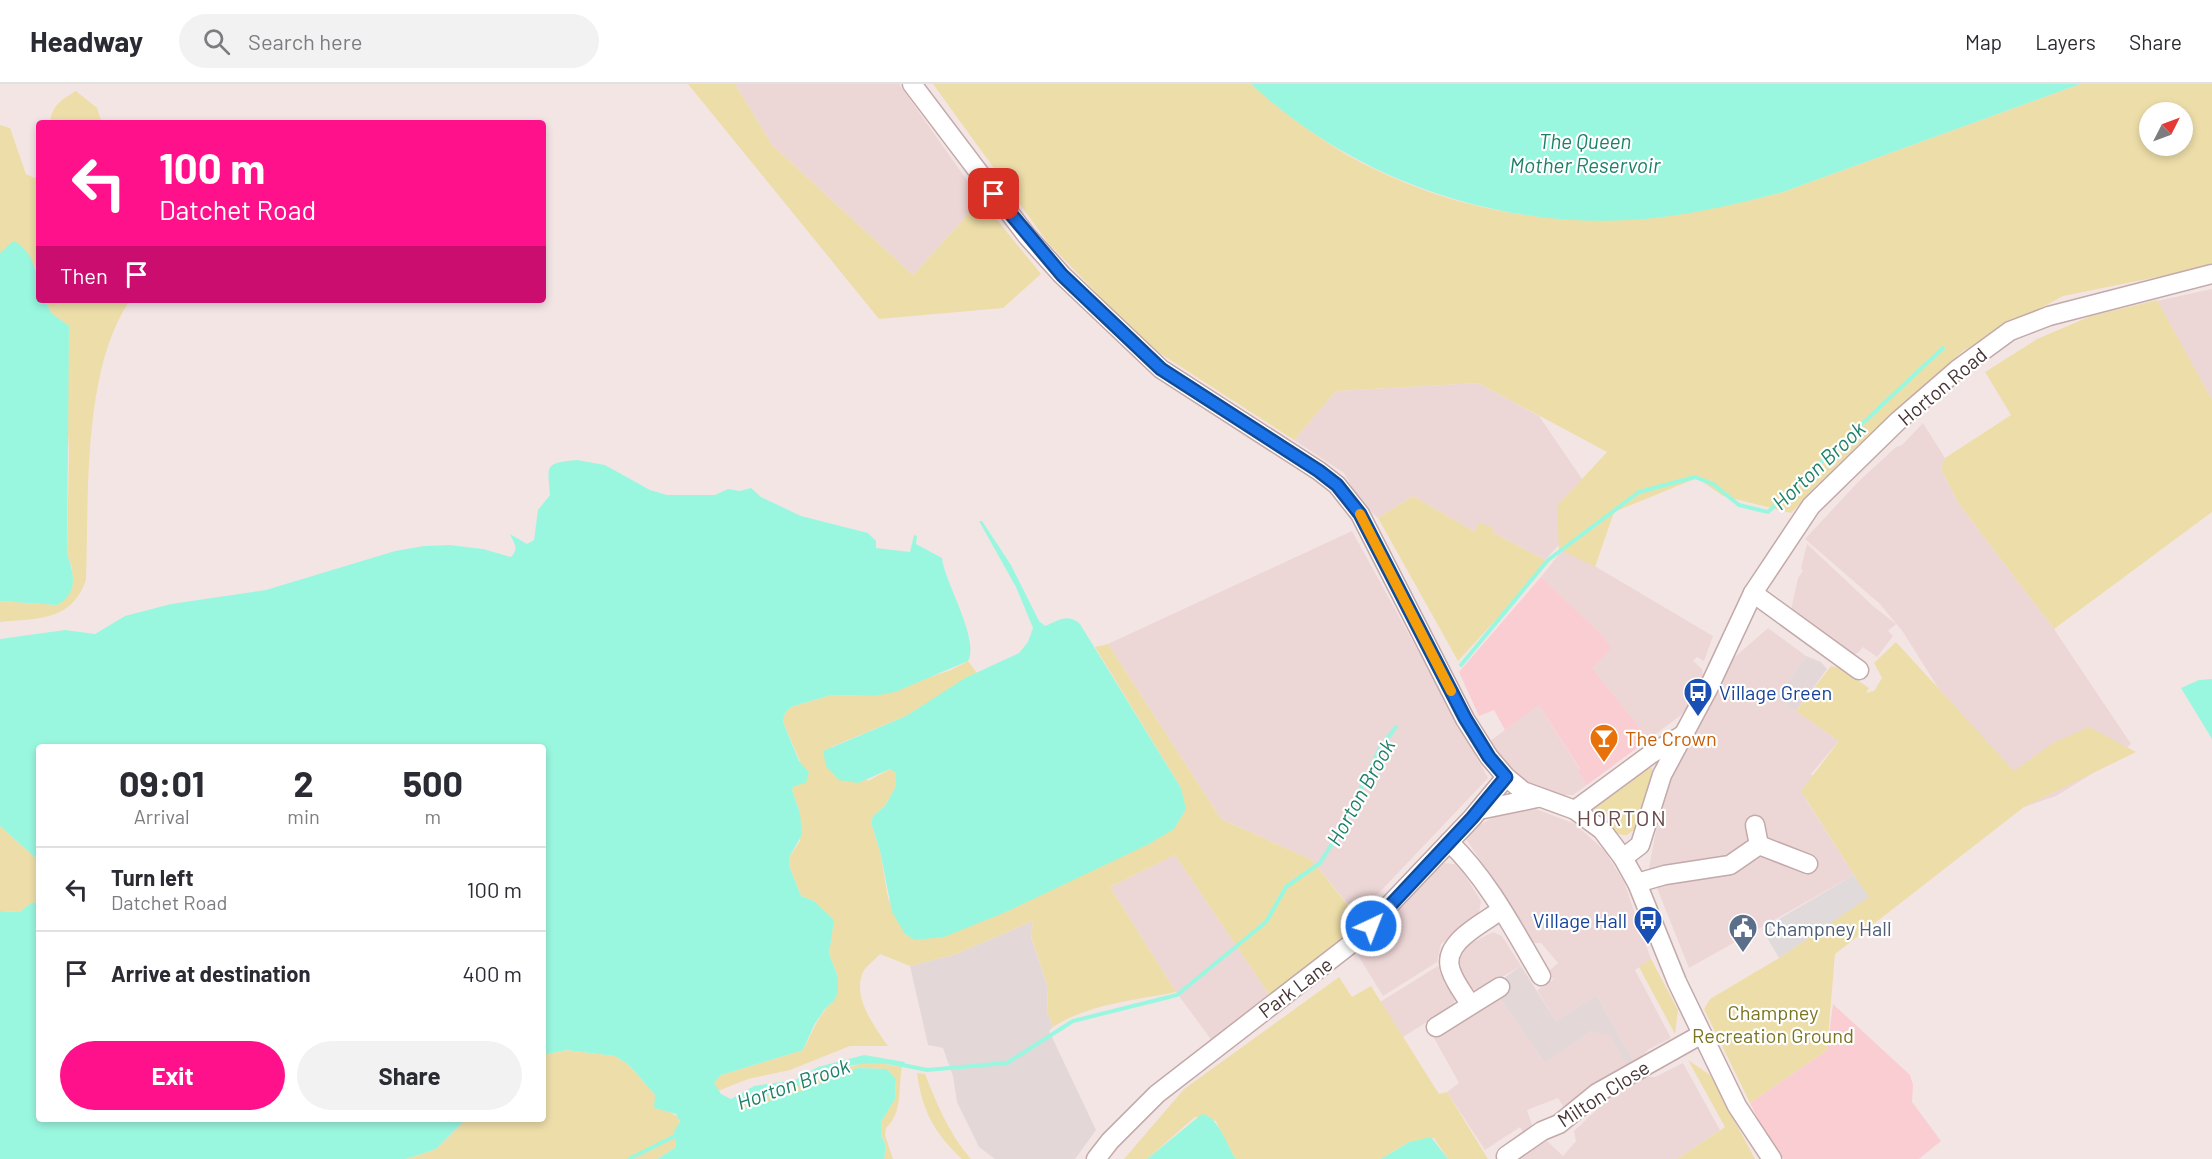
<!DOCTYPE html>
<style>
:root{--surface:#fff;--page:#f2f2f3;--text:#2b2b33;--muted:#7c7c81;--line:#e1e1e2;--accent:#ff118c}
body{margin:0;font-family:Barlow,sans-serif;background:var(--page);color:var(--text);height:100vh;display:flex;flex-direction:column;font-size:22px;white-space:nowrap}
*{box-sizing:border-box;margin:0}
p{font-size:20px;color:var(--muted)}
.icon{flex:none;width:33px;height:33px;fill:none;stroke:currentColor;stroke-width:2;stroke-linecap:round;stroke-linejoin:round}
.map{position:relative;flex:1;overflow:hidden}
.panel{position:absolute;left:36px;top:660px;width:510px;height:378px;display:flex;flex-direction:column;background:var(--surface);border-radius:6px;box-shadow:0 3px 9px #0003}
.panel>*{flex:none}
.hud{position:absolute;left:36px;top:36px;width:510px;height:183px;border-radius:6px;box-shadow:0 3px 9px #0003;background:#ff118c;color:#fff;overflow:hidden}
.needle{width:39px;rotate:48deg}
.tools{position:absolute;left:2139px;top:18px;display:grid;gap:12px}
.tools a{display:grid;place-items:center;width:54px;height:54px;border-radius:50%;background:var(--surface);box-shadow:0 3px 9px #0003;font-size:30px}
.pin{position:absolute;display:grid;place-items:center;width:51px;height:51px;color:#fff;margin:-26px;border-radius:12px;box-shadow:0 3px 9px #0006}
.me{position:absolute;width:66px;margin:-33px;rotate:43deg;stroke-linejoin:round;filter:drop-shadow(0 0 4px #0008)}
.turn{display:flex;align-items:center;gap:21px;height:126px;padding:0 24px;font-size:27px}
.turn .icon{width:78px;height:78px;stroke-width:2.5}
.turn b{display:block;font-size:42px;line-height:51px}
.then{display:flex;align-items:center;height:57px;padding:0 24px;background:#0003;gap:12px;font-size:22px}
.eta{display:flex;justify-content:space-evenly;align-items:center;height:102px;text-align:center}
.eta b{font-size:36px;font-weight:700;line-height:42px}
.button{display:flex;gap:12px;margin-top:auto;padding:12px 24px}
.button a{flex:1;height:69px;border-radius:36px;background:var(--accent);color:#fff;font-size:24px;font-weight:700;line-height:69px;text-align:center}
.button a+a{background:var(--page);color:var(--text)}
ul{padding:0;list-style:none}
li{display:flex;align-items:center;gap:18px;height:84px;padding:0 24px;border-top:2px solid var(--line)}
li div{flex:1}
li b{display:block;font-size:22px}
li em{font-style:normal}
header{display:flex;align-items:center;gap:36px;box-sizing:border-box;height:84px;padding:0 30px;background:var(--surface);border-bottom:2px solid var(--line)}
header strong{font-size:28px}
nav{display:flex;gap:33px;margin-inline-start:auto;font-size:21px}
.search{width:420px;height:54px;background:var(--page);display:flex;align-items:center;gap:15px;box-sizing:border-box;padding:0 21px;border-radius:33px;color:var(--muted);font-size:22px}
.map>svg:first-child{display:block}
.residential{fill:#edd6d6}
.commercial{fill:#f9cdd1}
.industrial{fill:#e3d7d8}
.green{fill:#eddea9;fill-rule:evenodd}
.parking{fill:#e1dadb}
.water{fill:#9af7df}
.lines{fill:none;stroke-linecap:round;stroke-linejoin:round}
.stream{stroke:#9af7df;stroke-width:4}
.minor-casing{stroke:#c3a9a9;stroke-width:21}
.minor{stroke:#fff;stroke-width:18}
.route-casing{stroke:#114b97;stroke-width:15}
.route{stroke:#1a73e8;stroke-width:10}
.slow{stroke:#f59e0b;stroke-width:10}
.labels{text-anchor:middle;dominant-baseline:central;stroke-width:4.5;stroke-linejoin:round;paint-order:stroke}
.street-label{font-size:20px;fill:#473435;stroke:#fff}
.transit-label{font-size:20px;fill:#164399;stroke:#fff;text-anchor:start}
.food-label{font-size:20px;fill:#c56008;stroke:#fff;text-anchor:start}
.service-label{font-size:20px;fill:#4e5e75;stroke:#fff;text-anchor:start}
.park-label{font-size:20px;fill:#7a7520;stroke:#fff}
.water-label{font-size:21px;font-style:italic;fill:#1c8168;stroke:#fff}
.quarter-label{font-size:22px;letter-spacing:1.5px;fill:#6b4a4c;stroke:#fff}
</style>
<header>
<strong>Headway</strong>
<div class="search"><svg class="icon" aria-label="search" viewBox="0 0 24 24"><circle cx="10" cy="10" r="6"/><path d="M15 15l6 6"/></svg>Search here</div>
<nav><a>Map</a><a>Layers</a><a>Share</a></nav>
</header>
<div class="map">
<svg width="2212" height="1075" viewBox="0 0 2212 1075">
<rect width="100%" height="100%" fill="#f4e5e5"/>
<g class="residential">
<path d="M 735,0 L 899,0 L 981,116 L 913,191 L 772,61 Z"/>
<path d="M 2212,205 L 2212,316 L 2157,217 Z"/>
<path d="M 1478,299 L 1539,332 L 1604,427 L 1569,450 L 1545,476 L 1492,448 L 1492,445 L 1475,448 L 1413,412 L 1378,434 L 1361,419 L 1344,389 L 1294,356 L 1336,307 Z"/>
<path d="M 1923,339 L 1945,374 L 1941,385 L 1959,420 L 2054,545 L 2131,660 L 2109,679 L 2056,712 L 2024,723 L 1975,663 L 1903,548 L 1880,520 L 1805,455 L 1858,398 L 1896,363 L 1902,361 Z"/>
<path d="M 1352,447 L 1488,694 L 1357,832 L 1312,776 L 1221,735 L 1108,560 Z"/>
<path d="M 1807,460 L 1873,522 L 1896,540 L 1888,547 L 1893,552 L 1877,573 L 1863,563 L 1858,569 L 1852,571 L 1791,526 L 1798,494 L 1803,487 L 1801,484 Z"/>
<path d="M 1564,464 L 1713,552 L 1704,577 L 1697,573 L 1693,577 L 1702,585 L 1704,597 L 1694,614 L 1681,631 L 1649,655 L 1592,584 L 1610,564 L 1601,550 L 1541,493 Z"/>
<path d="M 1768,544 L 1806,572 L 1777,613 L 1839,657 L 1811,690 L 1819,697 L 1805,714 L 1854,791 L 1689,884 L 1649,784 L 1656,746 L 1670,698 L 1728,579 Z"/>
<path d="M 1539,621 L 1580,686 L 1578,688 L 1587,701 L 1573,711 L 1546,711 L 1526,700 L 1508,682 L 1490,657 Z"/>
<path d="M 1536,725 L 1575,740 L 1604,766 L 1624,798 L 1651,875 L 1635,886 L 1671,954 L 1649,965 L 1635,979 L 1596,911 L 1556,937 L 1537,906 L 1553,896 L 1550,886 L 1558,879 L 1541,859 L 1534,859 L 1465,753 L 1479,741 L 1498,731 Z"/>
<path d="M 1175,771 L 1273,916 L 1213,958 L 1176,908 L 1110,803 Z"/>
<path d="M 1442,779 L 1455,780 L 1462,787 L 1481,817 L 1479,829 L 1441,860 L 1437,878 L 1383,912 L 1356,868 L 1435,783 Z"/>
<path d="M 1493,848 L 1502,852 L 1521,882 L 1480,906 L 1471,905 L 1456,882 L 1460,865 Z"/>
<path d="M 1438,882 L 1444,899 L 1455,914 L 1454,921 L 1403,953 L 1380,918 Z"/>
<path d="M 1499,913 L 1545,979 L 1591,947 L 1610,951 L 1627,983 L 1566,1027 L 1558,1014 L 1527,1026 L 1534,1046 L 1526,1052 L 1520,1043 L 1485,1066 L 1447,1008 L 1459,999 L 1434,954 Z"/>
<path d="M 1683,979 L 1720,1046 L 1677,1075 L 1517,1075 L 1545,1055 L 1563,1072 L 1576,1057 L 1574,1047 L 1607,1016 L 1644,993 L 1655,993 Z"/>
</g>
<g class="commercial">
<path d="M 1541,493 L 1601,550 L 1611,564 L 1592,584 L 1649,655 L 1587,701 L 1578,688 L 1580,685 L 1539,621 L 1505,646 L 1494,626 L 1479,632 L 1459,588 Z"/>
<path d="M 1833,920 L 1910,991 L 1913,1001 L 1912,1018 L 1941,1057 L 1919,1075 L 1784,1075 L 1771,1061 L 1750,1019 L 1827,966 Z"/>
</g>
<g class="industrial">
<path d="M 1806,572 L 1821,578 L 1827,585 L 1796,627 L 1777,613 Z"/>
<path d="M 1033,837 L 1031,853 L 1048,903 L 1047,927 L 1053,943 L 1049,947 L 1096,1046 L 1075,1075 L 995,1075 L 979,1063 L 957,1018 L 953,992 L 943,964 L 928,961 L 910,882 L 956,870 Z"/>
<path d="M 1521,882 L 1556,937 L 1596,911 L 1635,979 L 1627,983 L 1610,952 L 1591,947 L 1545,979 L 1499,913 L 1509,907 L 1499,893 L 1502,891 L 1504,894 Z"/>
</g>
<g class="green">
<path d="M 688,0 L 735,0 L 772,61 L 913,191 L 981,116 L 1041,190 L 1003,224 L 879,235 Z"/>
<path d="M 933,0 C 1013,0 1093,0 1173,0 C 1189,0 1238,0 1250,0 C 1259,3 1270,17 1278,23 C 1306,45 1336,66 1368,82 C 1505,150 1639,147 1783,108 L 2080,0 L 2212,0 L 2212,182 L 2063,212 L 1963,267 L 1855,364 L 1791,429 L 1723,412 L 1697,394 L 1614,428 L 1595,483 L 1559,465 L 1557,422 L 1607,368 L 1478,299 L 1336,307 L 1294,356 L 1147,261 L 1048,159 ZM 2150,28 L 2182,28 L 2182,62 L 2150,62 Z"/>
<path d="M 76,7 L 97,24 L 102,39 L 50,39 C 51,22 62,15 76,7 Z"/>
<path d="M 0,41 L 10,44 L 26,90 L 34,94 L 39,91 L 39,205 L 35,182 L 0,169 Z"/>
<path d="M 45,216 L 130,216 C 82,287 89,412 86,496 C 71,538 38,534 0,538 L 0,517 L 57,521 L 72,484 L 67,470 L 69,366 L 66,318 L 51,229 Z"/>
<path d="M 2157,216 L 2212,316 L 2212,428 L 2054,545 L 1959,420 L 1941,385 L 1945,374 L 2011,331 L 1985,288 L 2037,255 L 2091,232 Z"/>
<path d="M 1413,412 L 1475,448 L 1479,438 L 1493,444 L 1492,448 L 1545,476 L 1539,489 L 1458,577 L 1378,434 Z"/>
<path d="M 1896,558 L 2014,687 L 2053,659 L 2089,643 L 2136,668 L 2024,723 L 1835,870 L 1827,966 L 1750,1019 L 1704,925 L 1710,915 L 1779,874 L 1868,813 L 1801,707 L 1839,657 L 1796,627 L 1831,582 L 1840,584 L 1869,604 L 1866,609 L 1874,607 L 1882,594 L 1874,579 Z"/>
<path d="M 1108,560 L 1221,735 L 1312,776 L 1364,842 L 1273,916 L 1175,771 L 1110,803 L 1176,908 C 1133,917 1091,919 1053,943 L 1047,927 L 1048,903 L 1031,852 L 1033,837 L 956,870 L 910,882 L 880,870 C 875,876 866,882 863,888 C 852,913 874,942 888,962 L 850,962 L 790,986 L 748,995 L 718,1007 L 714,999 L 721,991 L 803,966 C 813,948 817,931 834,917 L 838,893 L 829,870 L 833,836 L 814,817 L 801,812 L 789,782 L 789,773 L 800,757 L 800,729 L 792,706 L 802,682 L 783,638 L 785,629 L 791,623 L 831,611 L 874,612 L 951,586 L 968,577 L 977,589 L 906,632 L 831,663 L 868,697 L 890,685 L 896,689 L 896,702 L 885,722 L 873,732 L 871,738 L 880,767 L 888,814 L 905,850 L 1006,828 L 1072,795 L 1181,704 L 1095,563 Z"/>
<path d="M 1645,683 L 1652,684 L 1652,689 L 1634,746 L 1627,751 C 1613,752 1601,738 1594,726 L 1596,720 Z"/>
<path d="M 0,742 L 39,777 L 39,818 L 31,819 L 20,828 L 0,827 Z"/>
<path d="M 1651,875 L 1678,926 L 1675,950 L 1639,883 Z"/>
<path d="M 1339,893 L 1352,913 L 1371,902 L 1439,1010 L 1447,1008 L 1488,1075 L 1448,1075 L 1434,1054 L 1409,1058 L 1381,1075 L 1236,1075 L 1225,1058 L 1216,1037 L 1195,1033 L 1147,1075 L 1124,1075 L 1184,1005 Z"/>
<path d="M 566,966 L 615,972 L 629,981 L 655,1011 L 655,1024 L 666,1026 L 678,1033 L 680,1042 L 674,1047 L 676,1063 L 657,1075 L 406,1075 L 436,1065 L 466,1035 L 543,1035 L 543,971 Z"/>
<path d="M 1688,976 L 1710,991 L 1755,1075 L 1677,1075 L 1725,1043 Z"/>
<path d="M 868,977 L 902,983 C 898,1004 903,1029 886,1044 L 885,1051 L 893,1075 L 884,1075 L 886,1061 L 881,1051 L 881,1038 L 895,1014 L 896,995 L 887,985 L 858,984 L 793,1010 L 742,1026 L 744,1020 L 754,1016 Z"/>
<path d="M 917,989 L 925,990 C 937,1020 949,1050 971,1075 L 962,1075 C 934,1049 922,1026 917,989 Z"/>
</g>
<path class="parking" d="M 1854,791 L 1869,813 L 1779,874 L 1762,845 Z"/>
<g class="water">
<path d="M 1251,0 L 2080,0 L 1783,108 C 1733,121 1682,133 1631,136 C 1493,144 1352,94 1251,0 Z"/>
<path d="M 13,157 C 34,166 39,194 39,216 L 45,216 L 51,229 L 69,242 L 67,470 C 74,489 79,510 57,521 L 0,517 L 0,169 Z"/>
<path d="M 577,376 L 605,381 L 650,406 L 667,411 L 715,411 L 728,405 L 740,407 L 751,404 L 761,413 L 801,432 L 868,449 L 876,457 L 876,464 L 910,468 L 914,451 L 917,452 L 916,460 L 942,474 C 944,497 980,555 968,577 L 895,608 L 874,612 L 831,611 L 791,623 L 785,629 L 783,638 L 799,677 L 809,688 L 806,699 L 794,702 L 792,706 L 800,729 L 802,751 L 789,773 L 789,782 L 801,812 L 814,817 L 834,836 L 829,870 L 838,893 L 838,908 L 834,917 L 824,926 L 814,941 L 803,966 L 721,991 L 714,999 L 721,1010 L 731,1015 L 754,1002 L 795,996 L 818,983 L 864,971 L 905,978 L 902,983 C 870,975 841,981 811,995 C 805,998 800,1002 794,1004 C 777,1009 760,1013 744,1020 L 742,1025 L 793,1010 L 858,984 L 887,985 L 896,995 L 895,1015 L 881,1038 L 881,1051 L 886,1061 L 884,1075 L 657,1075 L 676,1063 L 674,1047 L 680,1038 L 676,1030 L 654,1024 L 655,1011 L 629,981 L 615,972 L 566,966 L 543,971 L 543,663 L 39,663 L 39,777 L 0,742 L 0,555 L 65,546 L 95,550 L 125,532 L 171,520 L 266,506 L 395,467 L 424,462 L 450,461 L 483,465 L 511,473 C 520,464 513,458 510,450 L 527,460 L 534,456 L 538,426 L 550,411 C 548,382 543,379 577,376 Z"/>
<path d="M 979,437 L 982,437 L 1011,481 L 1039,537 L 1045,542 C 1059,536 1068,529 1080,540 L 1181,704 L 1186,725 L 1174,745 L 1149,760 L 1006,828 L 944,853 L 915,856 L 905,850 L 892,828 L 880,767 L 871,738 L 873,732 L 885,722 L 896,702 L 896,689 L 890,685 L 858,699 L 839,696 L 826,682 L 823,667 L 906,632 L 965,594 L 1019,569 L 1028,558 L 1033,544 L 1016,503 Z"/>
<path d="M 2212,595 L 2212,655 L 2181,604 L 2199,596 Z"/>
<path d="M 39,818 L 39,1035 L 466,1035 L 436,1065 L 406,1075 L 0,1075 L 0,827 L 20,828 L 31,819 Z"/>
<path d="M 1202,1030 C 1218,1032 1227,1062 1236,1075 L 1147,1075 Z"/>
<path d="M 1431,1053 L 1448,1075 L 1381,1075 L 1409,1058 Z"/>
</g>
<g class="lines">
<g class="stream">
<path d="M 1461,581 L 1548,476 L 1639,408 L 1695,393 L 1713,400 L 1739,421 L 1768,428 L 1943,264"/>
<path d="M 898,980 L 927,986 L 1007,979 L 1073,937 L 1177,911 L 1266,838 L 1286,803 L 1320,779 L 1342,744 L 1380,664 L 1396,643"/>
<path d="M 629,1075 L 679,1050"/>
</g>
<g class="minor-casing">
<g id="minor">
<path d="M 912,0 L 1027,152 L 1062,191 L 1161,285 L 1319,387 L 1337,401 L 1360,430 L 1465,635 L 1489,673 L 1506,693 L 1523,707 L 1575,726 L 1602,746 L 1623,774 L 1637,799 L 1677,898 L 1737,1022 L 1772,1075"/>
<path d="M 1753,509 L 1859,586"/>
<path d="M 1479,726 L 1537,714"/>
<path d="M 1575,726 L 1651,670 L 1681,652"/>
<path d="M 1449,758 C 1488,795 1514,846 1541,892"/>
<path d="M 1759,761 L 1808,780"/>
<path d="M 1623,774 L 1640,761 L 1662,691 L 1709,603 L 1753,509 L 1811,422 L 1898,337 L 1958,285 L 2010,247 L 2049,232 L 2212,190"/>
<path d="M 1637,799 L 1665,791 L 1730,781 L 1759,761 L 1755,741"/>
<path d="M 1470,920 C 1464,910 1455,899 1451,887 C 1440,859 1482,840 1501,826"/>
<path d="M 1436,943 L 1500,903"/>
<path d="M 1506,1072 L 1542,1047 L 1559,1040 L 1597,1009 L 1702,950"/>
<path d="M 1096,1075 L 1110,1057 L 1157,1010 L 1356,856 L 1472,734 L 1506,693"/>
</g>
</g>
<use href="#minor" class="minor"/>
</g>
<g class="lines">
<g class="route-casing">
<path id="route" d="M 994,110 L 1062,191 L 1161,285 L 1319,387 L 1337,401 L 1360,430 L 1465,634 L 1489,673 L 1506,693 L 1472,734 L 1371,842"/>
</g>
<use href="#route" class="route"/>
<path class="slow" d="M 1360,430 L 1451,607"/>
</g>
<defs>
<g id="bus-pin" transform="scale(1.5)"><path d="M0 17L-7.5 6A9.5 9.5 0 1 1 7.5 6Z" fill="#1a4fb4" stroke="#fff"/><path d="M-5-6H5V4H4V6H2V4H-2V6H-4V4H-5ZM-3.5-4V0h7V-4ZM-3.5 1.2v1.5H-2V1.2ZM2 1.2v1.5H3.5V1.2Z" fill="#fff"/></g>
<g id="bar-pin" transform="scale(1.5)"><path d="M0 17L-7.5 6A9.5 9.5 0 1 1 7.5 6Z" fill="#e8710a" stroke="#fff"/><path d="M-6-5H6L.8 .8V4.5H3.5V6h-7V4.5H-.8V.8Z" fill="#fff"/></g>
<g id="civic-pin" transform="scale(1.5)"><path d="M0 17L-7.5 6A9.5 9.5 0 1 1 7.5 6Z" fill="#5c6f8a" stroke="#fff"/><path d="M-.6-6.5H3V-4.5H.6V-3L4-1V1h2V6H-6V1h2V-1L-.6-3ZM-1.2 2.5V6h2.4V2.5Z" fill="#fff"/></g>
</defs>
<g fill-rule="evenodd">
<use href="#bus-pin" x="1698" y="608"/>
<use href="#bar-pin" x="1604" y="654"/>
<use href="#bus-pin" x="1648" y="836"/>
<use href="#civic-pin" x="1743" y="844"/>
</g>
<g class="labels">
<g class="street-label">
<text transform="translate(1942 302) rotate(-40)">Horton Road</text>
<text transform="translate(1295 903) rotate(-37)">Park Lane</text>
<text transform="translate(1603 1009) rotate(-33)">Milton Close</text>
</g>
<g class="transit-label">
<text x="1719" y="608">Village Green</text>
<text x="1627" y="836" text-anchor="end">Village Hall</text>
</g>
<g class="food-label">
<text x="1625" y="654">The Crown</text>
</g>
<g class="service-label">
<text x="1764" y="844">Champney Hall</text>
</g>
<g class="park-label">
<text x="1773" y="928">Champney<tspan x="1773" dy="23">Recreation Ground</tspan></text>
</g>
<g class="water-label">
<text x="1585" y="56">The Queen<tspan x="1585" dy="24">Mother Reservoir</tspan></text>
<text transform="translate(1818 381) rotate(-43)">Horton Brook</text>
<text transform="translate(1360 708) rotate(-61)">Horton Brook</text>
<text transform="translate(793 999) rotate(-19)">Horton Brook</text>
</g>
<g class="quarter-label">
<text x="1622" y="733">HORTON</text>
</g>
</g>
</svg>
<div class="tools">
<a><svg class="needle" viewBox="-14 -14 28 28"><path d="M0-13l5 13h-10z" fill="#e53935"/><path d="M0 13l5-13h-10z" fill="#7c7c81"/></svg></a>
</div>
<div class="pin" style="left:994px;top:110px;background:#d93025"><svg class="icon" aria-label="arrive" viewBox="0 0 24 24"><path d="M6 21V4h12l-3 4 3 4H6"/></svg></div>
<svg class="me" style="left:1371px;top:842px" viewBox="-20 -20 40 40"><circle r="17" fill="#1a73e8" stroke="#fff" stroke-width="3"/><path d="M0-11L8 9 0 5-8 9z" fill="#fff"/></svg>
<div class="hud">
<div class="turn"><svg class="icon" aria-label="left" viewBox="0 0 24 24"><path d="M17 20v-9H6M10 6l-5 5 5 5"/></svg><div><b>100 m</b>Datchet Road</div></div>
<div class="then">Then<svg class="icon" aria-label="arrive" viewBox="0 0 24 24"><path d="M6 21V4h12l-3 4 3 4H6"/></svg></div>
</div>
<section class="panel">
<div class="eta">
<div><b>09:01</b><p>Arrival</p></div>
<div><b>2</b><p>min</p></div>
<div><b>500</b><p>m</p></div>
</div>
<ul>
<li><svg class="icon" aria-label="left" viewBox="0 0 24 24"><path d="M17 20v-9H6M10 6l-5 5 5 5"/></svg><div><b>Turn left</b><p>Datchet Road</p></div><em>100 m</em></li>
<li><svg class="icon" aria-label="arrive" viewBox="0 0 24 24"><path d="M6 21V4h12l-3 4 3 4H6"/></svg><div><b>Arrive at destination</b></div><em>400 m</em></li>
</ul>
<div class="button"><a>Exit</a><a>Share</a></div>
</section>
</div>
